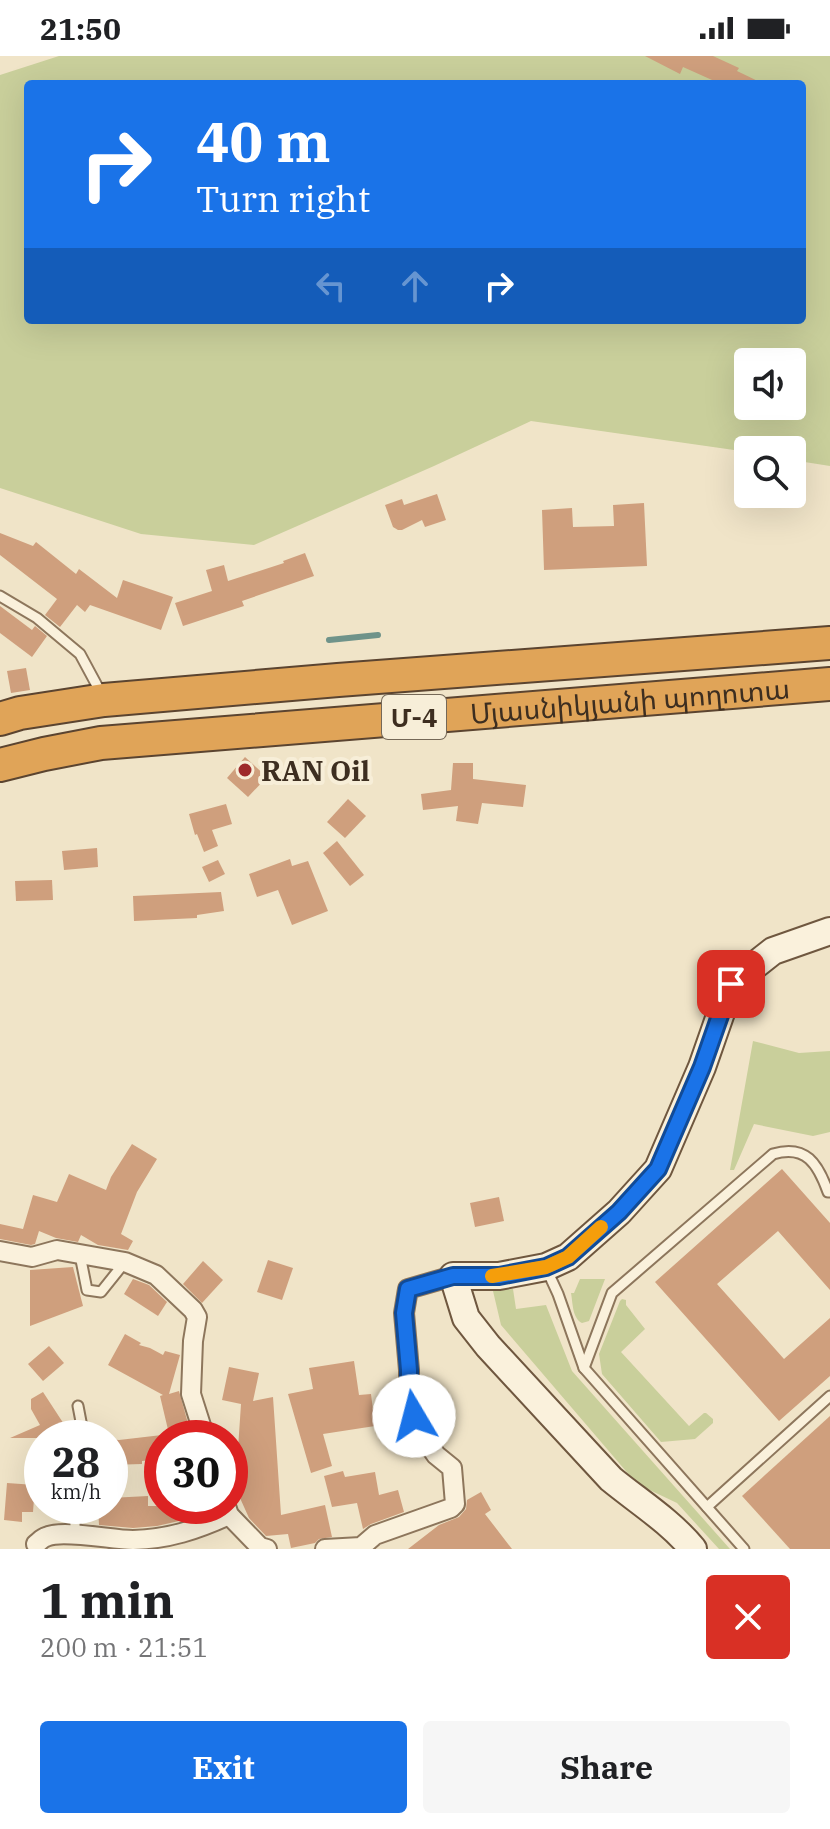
<!DOCTYPE html>
<meta charset="utf-8">
<style>
:root{--surface:#fff;--page:#f6f6f6;--text:#202124;--muted:#757577;--accent:#1a73e8}
body{margin:0;font-family:"IBM Plex Serif","Noto Sans Armenian",serif;background:var(--page);color:var(--text);height:100vh;display:flex;flex-direction:column;font-size:30px;white-space:nowrap}
*{box-sizing:border-box;margin:0}
p{font-size:26px;color:var(--muted)}
.icon{flex:none;width:44px;height:44px;fill:none;stroke:currentColor;stroke-width:2;stroke-linecap:round;stroke-linejoin:round}
.map{position:relative;height:1493px;overflow:hidden}
.panel{display:flex;flex-direction:column;background:var(--surface);flex:1}
.panel>*{flex:none}
.banner{position:absolute;left:24px;top:24px;width:782px;height:244px;border-radius:8px;box-shadow:0 8px 32px #0002;background:#1a73e8;color:#fff;overflow:hidden}
.controls{position:absolute;left:734px;top:292px;display:grid;gap:16px}
.controls a{display:grid;place-items:center;width:72px;height:72px;border-radius:8px;background:var(--surface);box-shadow:0 8px 32px #0002;font-size:40px}
.speed{position:absolute;left:24px;top:1364px;display:flex;gap:16px;font-size:40px;font-weight:700;text-align:center}
.speed>*{display:grid;place-content:center;width:104px;height:104px;border-radius:50%;background:var(--surface);box-shadow:0 8px 32px #0002;line-height:1}
.speed small{font-size:20px;font-weight:400}
.speed .limit{border:12px solid #d22;background:#fff;color:#111}
.pin{position:absolute;display:grid;place-items:center;width:68px;height:68px;color:#fff;margin:-34px;border-radius:16px;box-shadow:0 4px 12px #0006}
.me{position:absolute;width:88px;margin:-44px;rotate:352deg;stroke-linejoin:round;filter:drop-shadow(0 0 6px #0008)}
.turn{display:flex;align-items:center;gap:28px;height:168px;padding:0 40px;font-size:36px}
.turn .icon{width:104px;height:104px;stroke-width:2.5}
.turn b{display:block;font-size:56px;line-height:68px}
.lanes{display:flex;align-items:center;height:76px;padding:0 40px;background:#0003;justify-content:center;gap:40px;direction:ltr}
.lanes .off{opacity:.35}
.round{display:grid;place-items:center;flex:none;width:84px;height:84px;border-radius:8px;background:var(--page)}
.summary{display:flex;align-items:center;justify-content:space-between;height:136px;padding:0 40px}
h1{font-size:48px;font-weight:700;line-height:60px}
.action{display:flex;gap:16px;margin-top:auto;padding:16px 40px}
.action a{flex:1;height:92px;border-radius:8px;background:var(--accent);color:#fff;font-size:32px;font-weight:700;line-height:92px;text-align:center}
.action a+a{background:var(--page);color:var(--text)}
.status{display:flex;justify-content:space-between;align-items:center;height:56px;padding:0 40px;background:var(--surface);direction:ltr}
.status svg{height:22px;fill:currentColor}
.map>svg:first-child{display:block}
.green{fill:#c9cf9b;fill-rule:evenodd}
.lines{fill:none;stroke-linecap:round;stroke-linejoin:round}
.stream{stroke:#6f938a;stroke-width:6}
.building{fill:#cf9f7d}
.lane-casing{stroke:#8d765c;stroke-width:13}
.street-casing{stroke:#8d765c;stroke-width:22}
.secondary-casing{stroke:#6f573f;stroke-width:30}
.highway-casing{stroke:#5b4430;stroke-width:36}
.lane{stroke:#faf1dc;stroke-width:9}
.street{stroke:#faf1dc;stroke-width:18}
.secondary{stroke:#faf1dc;stroke-width:26}
.highway{stroke:#e0a458;stroke-width:32}
.route-casing{stroke:#114b97;stroke-width:20}
.route{stroke:#1a73e8;stroke-width:14}
.slow{stroke:#f59e0b;stroke-width:14}
.poi-dot{fill:#9e2a2b;stroke:#f7eed8;stroke-width:3}
.labels{text-anchor:middle;dominant-baseline:central;stroke-width:8;stroke-linejoin:round;paint-order:stroke}
.shield{fill:#f7eed8;stroke:#756857;stroke-width:2}
.shield-label{font-size:26px;font-weight:bold;fill:#3d2e20}
.street-label{font-size:28px;fill:#3d2e20;stroke:#f7eed8}
.poi-label{font-size:28px;font-weight:bold;fill:#3d2e20;stroke:#f7eed8;text-anchor:start}
</style>
<div class="status"><b>21:50</b><svg viewBox="0 0 49 12"><path d="M0 12V9h3v3zM5 12V6h3v6zM10 12V3h3v9zM15 12V0h3v12zM26 1h20v11H26zM47 4h2v5h-2z"/></svg></div>
<div class="map">
<svg width="830" height="1493" viewBox="0 0 830 1493">
<rect width="100%" height="100%" fill="#f0e4c8"/>
<g class="green">
<path d="M 59,0 L 830,0 L 830,410 L 792,404 L 792,394 L 748,394 L 748,396 L 531,365 L 434,410 L 254,489 L 141,478 L 0,432 L 0,19 ZM 28,28 L 802,28 L 802,264 L 28,264 ZM 748,306 L 792,306 L 792,350 L 748,350 Z"/>
<path d="M 753,985 L 799,997 L 830,995 L 830,1076 L 813,1080 L 754,1068 L 734,1114 L 730,1114 Z"/>
<path d="M 580,1223 L 605,1223 L 589,1265 L 582,1267 C 572,1262 573,1247 571,1237 L 574,1237 Z"/>
<path d="M 513,1233 L 516,1253 L 546,1249 L 572,1315 L 730,1493 L 719,1493 L 677,1447 L 637,1428 L 501,1269 L 493,1235 Z"/>
<path d="M 622,1243 L 626,1244 L 626,1249 L 645,1273 L 621,1296 L 689,1370 L 704,1357 L 706,1357 L 713,1363 L 713,1367 L 695,1383 L 661,1386 L 602,1318 L 599,1298 L 620,1245 Z"/>
</g>
<g class="lines">
<path class="stream" d="M 329,584 L 378,579"/>
</g>
<g class="building">
<path d="M 645,0 L 713,0 L 739,12 L 737,15 L 764,28 L 721,28 L 683,11 L 680,18 Z"/>
<path d="M 437,438 L 446,464 L 425,471 L 422,464 L 402,474 L 398,474 L 393,471 L 385,449 L 402,443 L 404,449 Z"/>
<path d="M 644,447 L 647,510 L 544,514 L 542,454 L 572,452 L 573,471 L 614,470 L 613,449 Z"/>
<path d="M 0,477 L 33,490 L 36,486 L 76,518 L 79,513 L 117,542 L 123,524 L 173,541 L 161,574 L 90,549 L 85,556 L 77,549 L 60,571 L 45,559 L 57,543 L 0,499 Z"/>
<path d="M 305,497 L 314,520 L 242,545 L 244,550 L 183,570 L 175,547 L 212,535 L 206,514 L 224,509 L 228,525 L 284,507 L 283,505 Z"/>
<path d="M 0,550 L 32,574 L 35,570 L 47,580 L 32,601 L 0,577 Z"/>
<path d="M 26,612 L 30,634 L 11,637 L 7,615 Z"/>
<path d="M 245,701 L 267,721 L 248,741 L 227,722 Z"/>
<path d="M 453,707 L 473,707 L 473,723 L 526,729 L 523,751 L 482,747 L 478,768 L 456,765 L 458,750 L 423,754 L 421,738 L 451,734 Z"/>
<path d="M 348,743 L 366,760 L 345,782 L 327,766 Z"/>
<path d="M 226,748 L 232,768 L 212,774 L 218,790 L 204,796 L 197,778 L 195,779 L 189,758 Z"/>
<path d="M 337,785 L 364,819 L 350,830 L 323,797 Z"/>
<path d="M 97,792 L 98,811 L 64,814 L 62,795 Z"/>
<path d="M 290,803 L 292,810 L 308,805 L 328,855 L 292,869 L 278,834 L 257,841 L 249,818 Z"/>
<path d="M 218,804 L 225,818 L 209,826 L 202,811 Z"/>
<path d="M 52,824 L 53,844 L 16,845 L 15,825 Z"/>
<path d="M 221,836 L 224,855 L 197,859 L 197,862 L 134,865 L 133,840 Z"/>
<path d="M 132,1088 L 157,1103 L 137,1136 L 121,1178 L 133,1185 L 128,1194 L 98,1189 L 81,1179 L 78,1186 L 56,1182 L 39,1175 L 35,1188 L 31,1189 L 0,1183 L 0,1168 L 23,1173 L 33,1139 L 57,1146 L 69,1118 L 106,1134 L 111,1121 Z"/>
<path d="M 782,1113 L 830,1167 L 830,1234 L 778,1175 L 717,1228 L 784,1303 L 830,1262 L 830,1320 L 779,1365 L 655,1226 Z"/>
<path d="M 499,1141 L 504,1165 L 475,1171 L 470,1147 Z"/>
<path d="M 268,1204 L 293,1212 L 282,1244 L 257,1236 Z"/>
<path d="M 203,1205 L 223,1224 L 202,1247 L 183,1228 Z"/>
<path d="M 73,1211 L 83,1250 L 30,1270 L 30,1214 Z"/>
<path d="M 133,1223 L 149,1229 L 167,1246 L 158,1260 L 124,1238 Z"/>
<path d="M 125,1278 L 141,1287 L 139,1289 L 150,1292 L 163,1299 L 165,1295 L 180,1299 L 169,1338 L 179,1335 L 192,1382 L 170,1382 L 160,1340 L 163,1339 L 108,1309 Z"/>
<path d="M 49,1290 L 64,1307 L 43,1325 L 28,1308 Z"/>
<path d="M 354,1305 L 359,1339 L 371,1338 L 375,1370 L 323,1378 L 332,1410 L 311,1417 L 288,1338 L 313,1333 L 309,1312 Z"/>
<path d="M 229,1311 L 259,1317 L 253,1345 L 273,1341 L 281,1459 L 325,1449 L 332,1481 L 319,1483 L 315,1487 L 291,1492 L 288,1478 L 266,1480 L 249,1462 L 240,1442 L 236,1444 L 230,1439 L 230,1395 L 238,1393 L 241,1348 L 222,1344 Z"/>
<path d="M 43,1336 L 73,1382 L 10,1382 L 40,1369 L 31,1353 L 31,1343 Z"/>
<path d="M 830,1360 L 830,1493 L 790,1493 L 742,1440 Z"/>
<path d="M 162,1379 L 162,1403 L 142,1405 L 142,1408 L 110,1409 L 110,1383 L 119,1384 Z"/>
<path d="M 343,1415 L 345,1421 L 375,1416 L 379,1439 L 398,1434 L 404,1456 L 371,1468 L 363,1473 L 357,1447 L 332,1451 L 324,1420 Z"/>
<path d="M 7,1427 L 35,1429 L 33,1456 L 22,1456 L 22,1466 L 4,1464 Z"/>
<path d="M 481,1436 L 491,1454 L 485,1458 L 512,1493 L 408,1493 L 439,1469 L 459,1461 L 466,1453 L 467,1444 Z"/>
<path d="M 148,1440 L 148,1450 L 214,1450 L 214,1452 L 179,1465 L 157,1470 L 133,1472 L 99,1469 L 98,1450 L 110,1450 L 110,1442 Z"/>
</g>
<g class="lines">
<g class="lane-casing">
<g id="lane">
<path d="M 0,540 L 37,562 L 80,598 L 101,637"/>
<path d="M 80,1199 L 87,1234 L 101,1236 L 125,1206"/>
<path d="M 546,1212 L 558,1238 L 584,1312 L 744,1493"/>
<path d="M 584,1312 L 612,1237 L 773,1098 C 806,1088 818,1108 828,1136 L 830,1136"/>
<path d="M 78,1350 L 83,1376 L 82,1382"/>
<path d="M 707,1451 L 830,1340"/>
<path d="M 75,1479 L 75,1450"/>
</g>
</g>
<g class="street-casing">
<g id="street">
<path d="M 0,1195 L 32,1201 L 57,1194 L 125,1206 L 156,1219 L 193,1254 L 197,1261 L 193,1285 L 191,1338 L 205,1382"/>
<path d="M 226,1450 L 229,1459 L 260,1491 L 267,1493"/>
<path d="M 36,1488 C 39,1486 42,1482 46,1481 C 62,1473 112,1484 133,1484 C 169,1483 196,1474 229,1459"/>
<path d="M 325,1493 L 361,1491 L 375,1479 L 451,1452 L 455,1448 L 452,1412 L 436,1399 L 420,1376 L 409,1344 L 409,1314 L 404,1257 L 408,1233 L 453,1220"/>
</g>
</g>
<g class="secondary-casing">
<path id="secondary" d="M 693,1493 C 670,1465 639,1446 611,1423 L 488,1290 L 466,1262 L 453,1220 L 499,1220 L 546,1211 L 568,1201 L 619,1156 L 658,1113 L 702,1011 L 731,928 L 773,895 L 830,875"/>
</g>
<g class="highway-casing">
<g id="highway">
<path d="M 0,663 L 20,657 L 104,644 L 338,624 L 830,587"/>
<path id="s1" d="M 0,709 L 44,698 L 101,687 L 830,628"/>
</g>
</g>
<use href="#lane" class="lane"/>
<use href="#street" class="street"/>
<use href="#secondary" class="secondary"/>
<use href="#highway" class="highway"/>
</g>
<g class="lines">
<g class="route-casing">
<path id="route" d="M 414,1360 L 409,1344 L 409,1314 L 404,1257 L 408,1233 L 453,1220 L 499,1220 L 546,1211 L 568,1201 L 619,1156 L 658,1113 L 702,1011 L 731,928"/>
</g>
<use href="#route" class="route"/>
<path class="slow" d="M 492,1220 L 546,1211 L 568,1201 L 601,1171"/>
</g>
<circle class="poi-dot" cx="245" cy="714" r="8"/>
<g class="labels">
<rect class="shield" x="382" y="639" width="64" height="44" rx="6"/>
<g class="shield-label">
<text x="414" y="661">Մ-4</text>
</g>
<g class="street-label">
<text stroke="none"><textPath href="#s1" startOffset="634">Մյասնիկյանի պողոտա</textPath></text>
</g>
<g class="poi-label">
<text x="261" y="714">RAN Oil</text>
</g>
</g>
</svg>
<div class="controls">
<a><svg class="icon" aria-label="sound" viewBox="0 0 24 24"><path d="M4 9h4l5-4v14l-5-4H4zM17 9q2 3 0 6"/></svg></a>
<a><svg class="icon" aria-label="search" viewBox="0 0 24 24"><circle cx="10" cy="10" r="6"/><path d="M15 15l6 6"/></svg></a>
</div>
<div class="speed"><div>28<small>km/h</small></div><div class="limit">30</div></div>
<div class="pin" style="left:731px;top:928px;background:#d93025"><svg class="icon" aria-label="arrive" viewBox="0 0 24 24"><path d="M6 21V4h12l-3 4 3 4H6"/></svg></div>
<svg class="me" style="left:414px;top:1360px" viewBox="-20 -20 40 40"><circle r="19" fill="#fff"/><path d="M0-13L10 11 0 6-10 11z" fill="#1a73e8"/></svg>
<div class="banner">
<div class="turn"><svg class="icon" aria-label="right" viewBox="0 0 24 24"><path d="M7 20v-9h11M14 6l5 5-5 5"/></svg><div><b>40 m</b>Turn right</div></div>
<div class="lanes"><svg class="icon off" aria-label="left" viewBox="0 0 24 24"><path d="M17 20v-9H6M10 6l-5 5 5 5"/></svg><svg class="icon off" aria-label="ahead" viewBox="0 0 24 24"><path d="M12 20V5M6 11l6-6 6 6"/></svg><svg class="icon" aria-label="right" viewBox="0 0 24 24"><path d="M7 20v-9h11M14 6l5 5-5 5"/></svg></div>
</div>
</div>
<section class="panel">
<div class="summary"><div><h1>1 min</h1><p>200 m · 21:51</p></div><a class="round" style="background:#d93025;color:#fff"><svg class="icon" aria-label="close" viewBox="0 0 24 24"><path d="M6 6l12 12M18 6L6 18"/></svg></a></div>
<div class="action"><a>Exit</a><a>Share</a></div>
</section>
